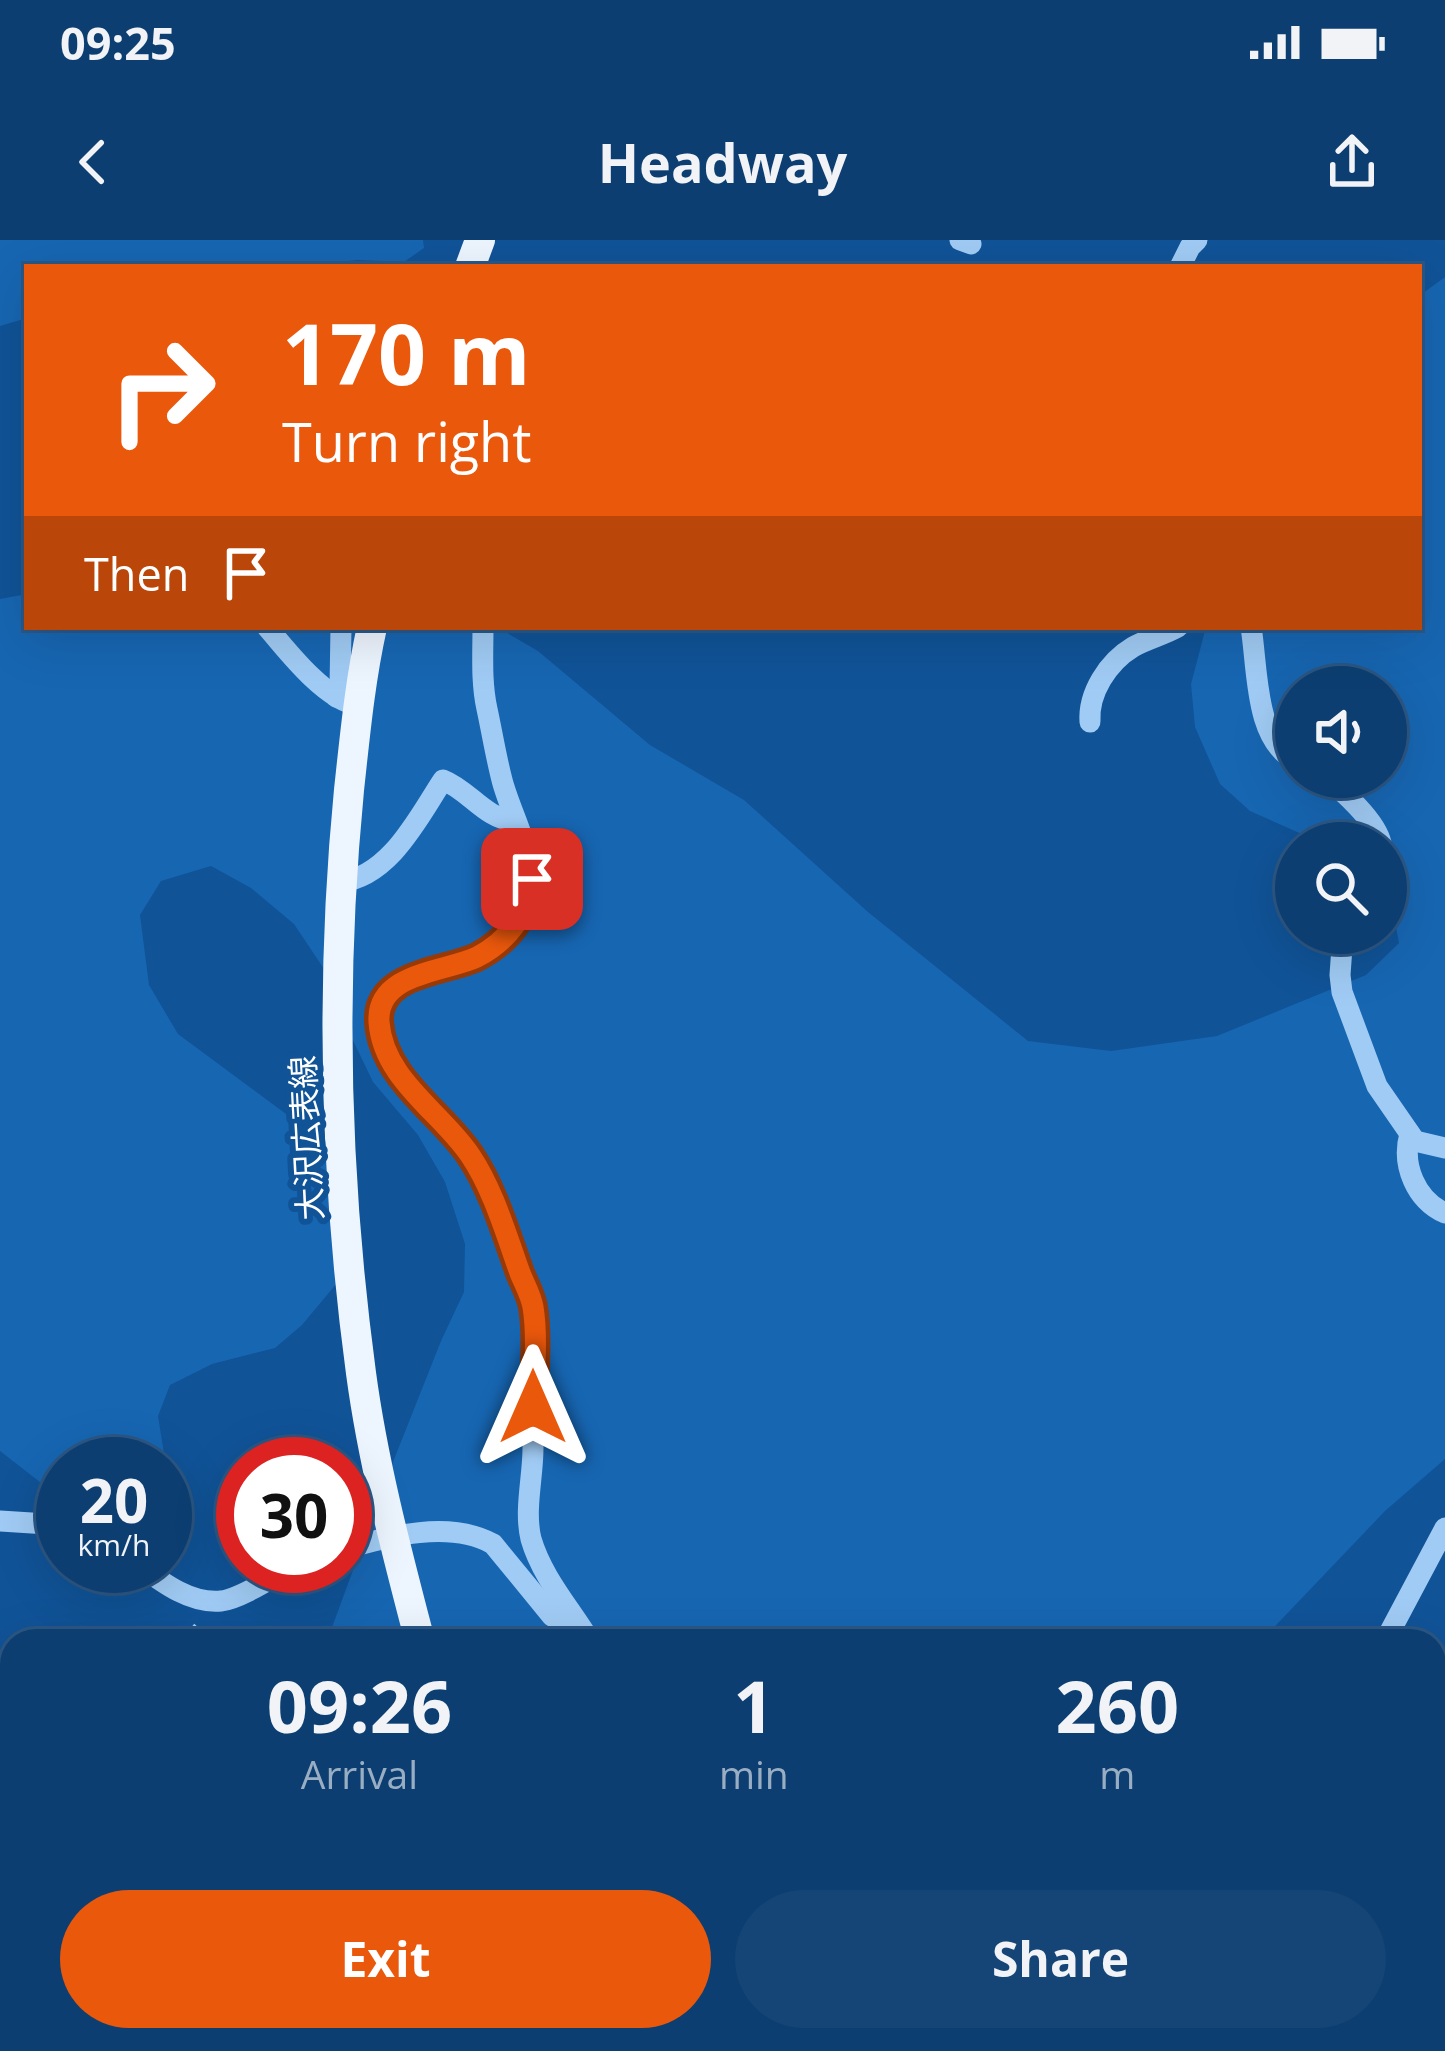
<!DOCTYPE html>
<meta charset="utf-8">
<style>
:root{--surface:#0c3e71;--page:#154576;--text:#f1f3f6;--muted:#9aaec3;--line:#2c5784;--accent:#ea580c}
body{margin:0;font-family:"Open Sans","Noto Sans JP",sans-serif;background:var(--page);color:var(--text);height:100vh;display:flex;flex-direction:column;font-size:45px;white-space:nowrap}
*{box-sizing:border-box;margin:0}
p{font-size:39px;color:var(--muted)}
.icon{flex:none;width:66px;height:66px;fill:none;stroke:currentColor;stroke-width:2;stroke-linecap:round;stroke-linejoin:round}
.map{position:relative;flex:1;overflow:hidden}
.panel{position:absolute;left:0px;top:1389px;width:1446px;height:423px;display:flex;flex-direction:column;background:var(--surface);border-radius:36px 36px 0 0;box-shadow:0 12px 48px #0002,0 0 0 3px var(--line)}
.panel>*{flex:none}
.banner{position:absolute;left:24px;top:24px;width:1398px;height:366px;border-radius:0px;box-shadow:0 12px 48px #0002,0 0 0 3px var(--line);background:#ea580c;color:#fff;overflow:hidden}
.fabs{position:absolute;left:1275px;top:426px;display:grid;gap:24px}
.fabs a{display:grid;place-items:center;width:132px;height:132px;border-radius:50%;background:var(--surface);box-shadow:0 12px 48px #0002,0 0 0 3px var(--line);font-size:60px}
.speed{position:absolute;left:36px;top:1197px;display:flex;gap:24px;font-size:60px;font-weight:700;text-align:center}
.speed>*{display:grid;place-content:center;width:156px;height:156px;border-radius:50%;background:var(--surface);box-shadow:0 12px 48px #0002,0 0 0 3px var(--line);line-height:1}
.speed small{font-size:30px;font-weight:400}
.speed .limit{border:18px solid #d22;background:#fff;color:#111}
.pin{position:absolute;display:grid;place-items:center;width:102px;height:102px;color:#fff;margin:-51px;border-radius:24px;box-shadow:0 6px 18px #0006}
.me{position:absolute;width:132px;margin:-66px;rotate:0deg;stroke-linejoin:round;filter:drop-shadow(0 0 9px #0008)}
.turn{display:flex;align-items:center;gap:42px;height:252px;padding:0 60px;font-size:54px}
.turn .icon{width:156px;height:156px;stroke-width:2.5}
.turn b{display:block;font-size:84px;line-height:102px}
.then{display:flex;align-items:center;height:114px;padding:0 60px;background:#0003;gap:24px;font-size:45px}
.eta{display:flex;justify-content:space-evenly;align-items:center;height:204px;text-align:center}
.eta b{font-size:72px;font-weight:700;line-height:84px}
.action{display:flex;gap:24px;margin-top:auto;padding:24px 60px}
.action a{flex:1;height:138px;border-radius:72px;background:var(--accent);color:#fff;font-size:48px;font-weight:700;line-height:138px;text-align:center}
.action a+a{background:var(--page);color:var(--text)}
.status{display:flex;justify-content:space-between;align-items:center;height:84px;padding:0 60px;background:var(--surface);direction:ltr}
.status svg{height:33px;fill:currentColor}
header{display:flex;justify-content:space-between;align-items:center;height:156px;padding:0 60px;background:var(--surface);font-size:54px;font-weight:700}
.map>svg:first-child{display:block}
.green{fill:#1766b2;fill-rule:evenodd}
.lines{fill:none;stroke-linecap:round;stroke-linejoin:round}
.path{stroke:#a0cbf4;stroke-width:3;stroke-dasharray:6 9;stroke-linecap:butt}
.minor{stroke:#a0cbf4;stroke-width:21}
.major{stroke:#edf5ff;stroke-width:30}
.route-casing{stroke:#983908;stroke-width:30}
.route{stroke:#ea580c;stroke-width:21}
.labels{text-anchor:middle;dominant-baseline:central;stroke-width:12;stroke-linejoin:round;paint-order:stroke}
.street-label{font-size:33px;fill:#fff;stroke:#105397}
</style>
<div class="status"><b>09:25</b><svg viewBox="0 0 49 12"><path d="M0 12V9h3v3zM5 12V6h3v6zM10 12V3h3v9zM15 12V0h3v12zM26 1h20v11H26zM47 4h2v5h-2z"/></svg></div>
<header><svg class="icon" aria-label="back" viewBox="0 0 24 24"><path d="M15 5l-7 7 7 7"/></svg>Headway<svg class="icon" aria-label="share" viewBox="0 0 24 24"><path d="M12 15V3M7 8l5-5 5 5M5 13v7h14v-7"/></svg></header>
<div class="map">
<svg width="1445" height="1811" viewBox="0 0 1445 1811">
<rect width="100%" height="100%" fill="#105397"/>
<g class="green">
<path d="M 0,0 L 423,0 L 424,8 L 404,22 L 357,20 L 302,27 L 27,27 L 27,78 L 0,86 Z"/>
<path d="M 1445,37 L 1445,1219 L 1385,1271 L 1261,1401 L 327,1401 L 389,1232 L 441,1101 L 464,1052 L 465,1004 L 445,942 L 418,895 L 373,842 L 348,790 L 330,738 L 294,684 L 251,648 L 211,626 L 161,641 L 140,675 L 149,745 L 178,794 L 324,902 L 348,948 L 342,1037 L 302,1085 L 275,1108 L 212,1124 L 170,1145 L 158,1176 L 166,1226 L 169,1263 L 165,1267 L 165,1224 L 63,1224 L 63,1260 L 0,1211 L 0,359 L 27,354 L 27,387 L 497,387 L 538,411 L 650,505 L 744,560 L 868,672 L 1028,801 L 1111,811 L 1217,796 L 1366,735 L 1399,703 L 1393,671 L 1386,659 L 1386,603 L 1322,603 L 1250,571 L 1220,544 L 1195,487 L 1191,444 L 1206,387 L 1419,387 L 1419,56 ZM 1296,447 L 1386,447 L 1386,537 L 1296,537 Z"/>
<path d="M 12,1589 L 12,1800 L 372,1800 L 354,1811 L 0,1811 L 0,1593 Z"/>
<path d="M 1445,1700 L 1445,1811 L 1390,1811 L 1382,1800 L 1434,1800 L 1434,1712 Z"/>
</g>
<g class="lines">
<g class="path">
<path d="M 182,1401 L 201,1378"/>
<path d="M 0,1575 L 12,1571"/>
<path d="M 1396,1800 L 1397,1811"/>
</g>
<g class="minor">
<path d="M 960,0 L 971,4"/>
<path d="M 1180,27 L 1190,7 L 1197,0"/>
<path d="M 267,387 C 287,411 327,462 358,465"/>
<path d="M 483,387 C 483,414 481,442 487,469 C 492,492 496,517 502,540 C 511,576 542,627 529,662 C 521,685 495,710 472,719 C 442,731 380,733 379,778 C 378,838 446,873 473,919 C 488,944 500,975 510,1003 C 517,1022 526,1042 532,1063 C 535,1077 533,1093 533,1108 C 534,1141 534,1175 533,1208 C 533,1238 524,1270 531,1299 C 542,1337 570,1368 590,1401"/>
<path d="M 1251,387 C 1258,429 1254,500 1296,521"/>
<path d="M 336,457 L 340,448 L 341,387"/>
<path d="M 1090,482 C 1088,453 1108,422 1133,407 C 1147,399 1164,395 1178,387"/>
<path d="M 1325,537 C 1344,552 1376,581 1381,603"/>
<path d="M 340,642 C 390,637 419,576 443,540 C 469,550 485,579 514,581"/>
<path d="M 1343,693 L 1340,735 L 1342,752 L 1377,846 L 1415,901 L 1445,908"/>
<path d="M 1410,894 C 1401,925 1416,960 1445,973"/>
<path d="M 0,1281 L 63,1285"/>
<path d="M 345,1309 C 389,1296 450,1280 493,1304 L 552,1376 L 562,1381 L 574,1380"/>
<path d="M 140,1326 C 163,1343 191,1364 221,1361 C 240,1359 275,1336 293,1326"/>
<path d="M 1385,1401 L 1445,1288"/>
<path d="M 903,1811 L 908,1800"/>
<path d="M 1263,1811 L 1265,1800"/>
</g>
<g class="major">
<path d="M 470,27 L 480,0"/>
<path d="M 372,387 C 360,441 355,495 349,550 C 330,744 335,940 361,1133 C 373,1223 397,1313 420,1401"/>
<path d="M 567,1800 L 573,1811"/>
</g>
</g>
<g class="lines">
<g class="route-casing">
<path id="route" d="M 532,639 C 530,672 508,701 477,717 C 446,732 376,732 379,782 C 383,839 441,872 470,915 C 493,949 506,994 520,1033 C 524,1043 531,1055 533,1067 C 538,1097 534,1137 533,1167"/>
</g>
<use href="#route" class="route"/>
</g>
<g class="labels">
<g class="street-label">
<text transform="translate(306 898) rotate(-93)">大沢広表線</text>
</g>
</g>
</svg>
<div class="fabs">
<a><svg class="icon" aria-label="sound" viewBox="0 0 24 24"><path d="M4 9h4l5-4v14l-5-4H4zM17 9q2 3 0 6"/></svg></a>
<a><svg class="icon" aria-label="search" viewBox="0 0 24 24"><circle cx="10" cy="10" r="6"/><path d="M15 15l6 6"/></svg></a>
</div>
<div class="speed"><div>20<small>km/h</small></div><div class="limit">30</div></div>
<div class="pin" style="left:532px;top:639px;background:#d93025"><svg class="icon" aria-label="arrive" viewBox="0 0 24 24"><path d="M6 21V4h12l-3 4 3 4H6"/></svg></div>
<svg class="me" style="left:533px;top:1167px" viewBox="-20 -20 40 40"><path d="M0-17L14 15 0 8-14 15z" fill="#ea580c" stroke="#fff" stroke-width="4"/></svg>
<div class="banner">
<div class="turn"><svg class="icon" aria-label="right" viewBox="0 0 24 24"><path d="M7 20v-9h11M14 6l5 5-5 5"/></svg><div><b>170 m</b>Turn right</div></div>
<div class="then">Then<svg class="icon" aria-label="arrive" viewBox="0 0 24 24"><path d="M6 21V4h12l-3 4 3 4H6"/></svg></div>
</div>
<section class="panel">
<div class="eta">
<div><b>09:26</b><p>Arrival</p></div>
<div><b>1</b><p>min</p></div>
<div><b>260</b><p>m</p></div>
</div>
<div class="action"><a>Exit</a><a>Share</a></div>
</section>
</div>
